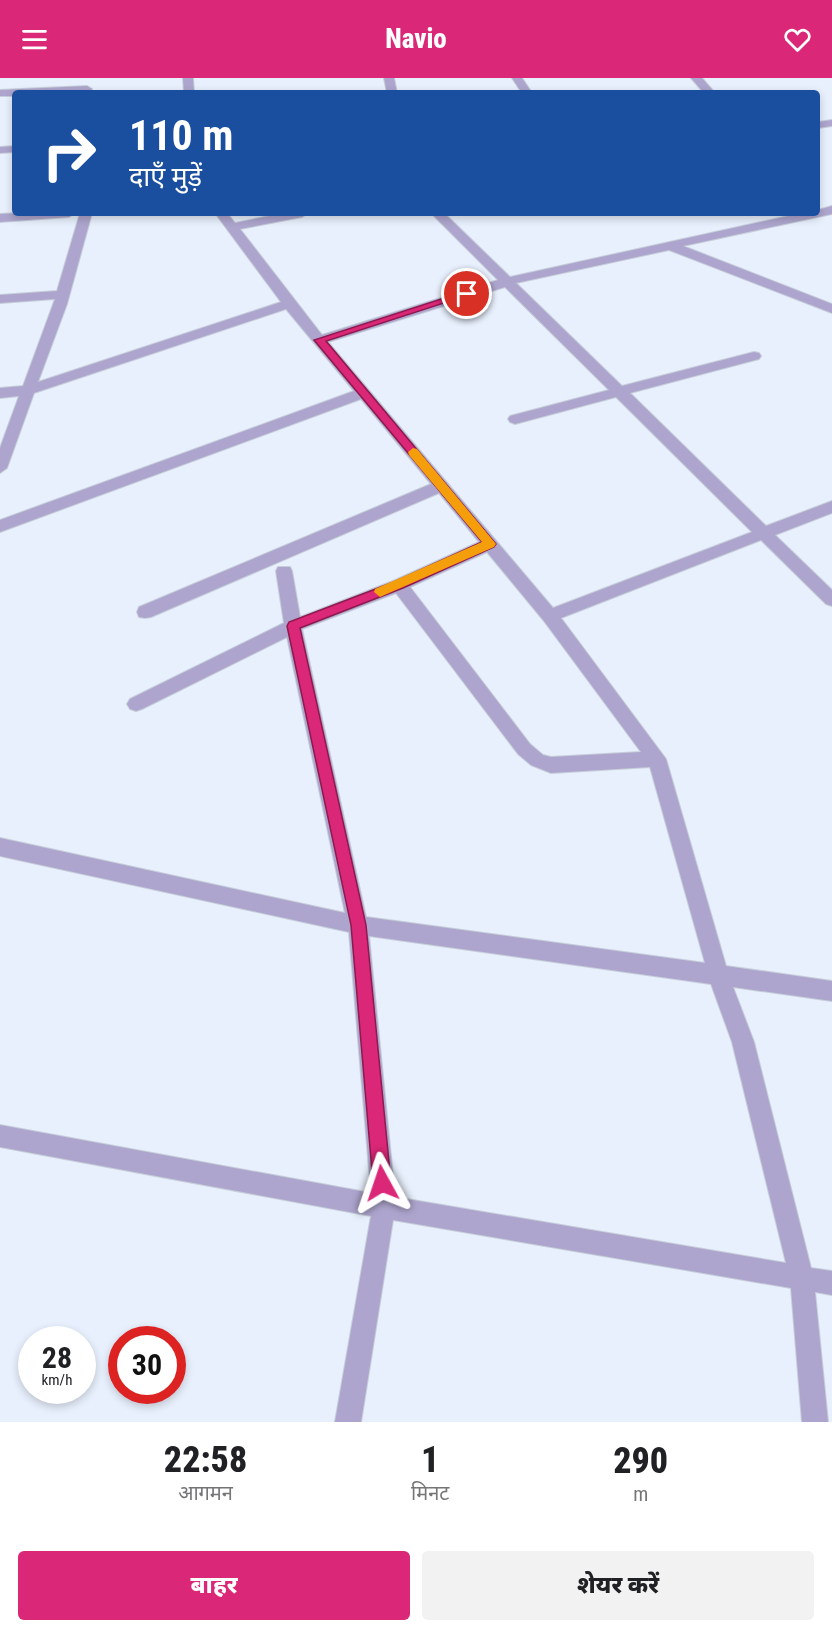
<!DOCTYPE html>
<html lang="hi">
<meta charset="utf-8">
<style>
:root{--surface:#fff;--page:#f2f2f2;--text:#202124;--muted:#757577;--accent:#db2777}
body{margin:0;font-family:"Roboto Condensed","Noto Sans Devanagari",sans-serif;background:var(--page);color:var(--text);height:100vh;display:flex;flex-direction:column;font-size:22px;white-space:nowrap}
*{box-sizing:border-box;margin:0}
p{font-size:20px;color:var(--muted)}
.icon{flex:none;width:33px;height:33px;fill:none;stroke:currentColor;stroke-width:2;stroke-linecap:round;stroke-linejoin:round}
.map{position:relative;height:1344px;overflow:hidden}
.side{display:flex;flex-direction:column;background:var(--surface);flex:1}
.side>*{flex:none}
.banner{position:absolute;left:12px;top:12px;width:808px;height:126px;border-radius:6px;box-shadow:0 3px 9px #0003;background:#1a4fa0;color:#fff;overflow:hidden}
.speed{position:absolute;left:18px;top:1248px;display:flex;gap:12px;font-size:30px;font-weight:700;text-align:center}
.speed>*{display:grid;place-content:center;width:78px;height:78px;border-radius:50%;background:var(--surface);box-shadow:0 3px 9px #0003;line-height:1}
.speed small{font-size:15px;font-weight:400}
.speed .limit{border:9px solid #d22;background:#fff;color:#111}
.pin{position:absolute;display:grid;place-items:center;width:51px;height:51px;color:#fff;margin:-26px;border:3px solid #fff;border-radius:50%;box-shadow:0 2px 6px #0007}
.me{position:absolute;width:66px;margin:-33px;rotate:355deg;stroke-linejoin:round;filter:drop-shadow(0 0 4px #0008)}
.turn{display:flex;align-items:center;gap:21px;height:126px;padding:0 18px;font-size:27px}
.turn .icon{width:78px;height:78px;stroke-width:2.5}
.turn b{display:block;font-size:42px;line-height:51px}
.eta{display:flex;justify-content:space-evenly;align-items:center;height:102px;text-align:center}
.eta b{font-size:36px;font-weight:800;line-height:42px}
.primary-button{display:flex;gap:12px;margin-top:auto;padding:12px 18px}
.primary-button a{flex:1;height:69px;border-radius:6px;background:var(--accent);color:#fff;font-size:24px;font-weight:800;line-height:69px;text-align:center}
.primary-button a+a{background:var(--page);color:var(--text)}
header{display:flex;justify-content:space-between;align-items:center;height:78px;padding:0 18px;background:var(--accent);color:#fff;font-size:27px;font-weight:800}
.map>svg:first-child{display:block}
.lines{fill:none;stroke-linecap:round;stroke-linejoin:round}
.minor-casing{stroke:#c6ced9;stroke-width:2}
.minor{fill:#ada5cd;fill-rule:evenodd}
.route{fill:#db2777;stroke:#8e194d;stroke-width:1.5}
.slow{fill:#f59e0b}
</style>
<header><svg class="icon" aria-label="menu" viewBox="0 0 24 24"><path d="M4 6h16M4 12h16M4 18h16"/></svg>Navio<svg class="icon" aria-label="heart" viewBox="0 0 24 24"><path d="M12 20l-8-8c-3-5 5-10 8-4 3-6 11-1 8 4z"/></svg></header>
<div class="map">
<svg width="832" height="1344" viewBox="0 0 832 1344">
<rect width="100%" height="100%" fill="#e8f0fd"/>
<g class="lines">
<g class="minor-casing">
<g id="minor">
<path d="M 183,0 L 193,0 L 194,15 L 184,15 Z"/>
<path d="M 384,0 L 394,0 L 397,15 L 387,15 Z"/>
<path d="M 512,0 L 522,0 L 532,15 L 522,15 Z"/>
<path d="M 691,0 L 702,0 L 715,15 L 704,15 Z"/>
<path d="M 87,8 L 92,11 L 91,13 L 15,15 L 15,18 L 0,18 L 0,12 Z"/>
<path d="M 832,42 L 832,48 L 818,50 L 818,44 Z"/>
<path d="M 15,68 L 15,74 L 0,75 L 0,69 Z"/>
<path d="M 832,128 L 832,136 L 683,168 L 832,226 L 832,235 L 669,172 L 516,205 L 622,308 L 754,274 L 759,275 L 761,278 L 759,281 L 630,315 L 766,448 L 832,423 L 832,435 L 775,457 L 832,512 L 832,528 L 826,526 L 761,462 L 561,540 L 666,681 L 726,888 L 832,903 L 832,923 L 733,909 L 754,964 L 811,1190 L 832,1193 L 832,1217 L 815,1214 L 828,1344 L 802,1344 L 791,1210 L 393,1142 L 361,1344 L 335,1344 L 371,1138 L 0,1069 L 0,1047 L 371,1115 L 349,854 L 0,778 L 0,760 L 345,835 L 287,559 L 142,631 L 136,633 L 130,631 L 127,626 L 130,621 L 284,545 L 276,493 L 278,489 L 290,489 L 292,493 L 300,539 L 393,503 L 479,464 L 439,415 L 151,539 L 145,540 L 139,539 L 137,534 L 139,529 L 431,406 L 361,321 L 0,454 L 0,442 L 354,313 L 286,231 L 34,315 L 7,390 L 0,395 L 0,370 L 19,318 L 0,320 L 0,310 L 23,308 L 55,221 L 0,225 L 0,217 L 57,213 L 80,135 L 92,135 L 67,226 L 38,304 L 281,224 L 215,135 L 227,135 L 235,145 L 284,135 L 308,135 L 302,139 L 240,151 L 322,257 L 498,202 L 431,135 L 444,135 L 510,199 L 802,135 L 818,135 L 818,132 ZM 505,209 L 609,312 L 510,338 L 508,341 L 510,344 L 515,346 L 616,319 L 752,454 L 553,530 L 328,264 ZM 487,474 L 544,543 L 641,674 L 551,679 L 543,677 L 530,666 L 410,509 ZM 396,515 L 518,676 L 531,687 L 551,695 L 650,689 L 705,885 L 366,839 L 302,551 ZM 369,858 L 711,906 L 732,964 L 786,1185 L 395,1119 Z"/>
<path d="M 19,135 L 75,135 L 69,139 L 0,144 L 0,136 Z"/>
</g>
</g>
<use href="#minor" class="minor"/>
</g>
<path class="route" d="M 463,214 L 472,216 L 326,263 L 496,466 L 494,469 L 403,510 L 300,550 L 366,847 L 391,1105 L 388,1111 L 382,1114 L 376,1111 L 373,1105 L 351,847 L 287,548 L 289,544 L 394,504 L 482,464 L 314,262 Z"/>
<path class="slow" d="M 413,370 L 417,371 L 496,466 L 494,469 L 380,519 L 374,514 L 375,511 L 482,464 L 409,377 L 408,374 Z"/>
</svg>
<div class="speed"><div>28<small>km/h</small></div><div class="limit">30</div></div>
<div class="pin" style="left:467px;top:216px;background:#d93025"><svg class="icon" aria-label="arrive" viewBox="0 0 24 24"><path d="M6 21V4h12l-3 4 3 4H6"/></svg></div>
<svg class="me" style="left:382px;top:1105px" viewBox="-20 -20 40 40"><path d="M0-17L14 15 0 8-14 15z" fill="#db2777" stroke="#fff" stroke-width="4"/></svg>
<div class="banner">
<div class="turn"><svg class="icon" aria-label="right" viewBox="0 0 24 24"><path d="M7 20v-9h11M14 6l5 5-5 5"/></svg><div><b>110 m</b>दाएँ मुड़ें</div></div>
</div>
</div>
<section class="side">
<div class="eta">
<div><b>22:58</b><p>आगमन</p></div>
<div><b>1</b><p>मिनट</p></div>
<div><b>290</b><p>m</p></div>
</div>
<div class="primary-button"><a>बाहर</a><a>शेयर करें</a></div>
</section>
